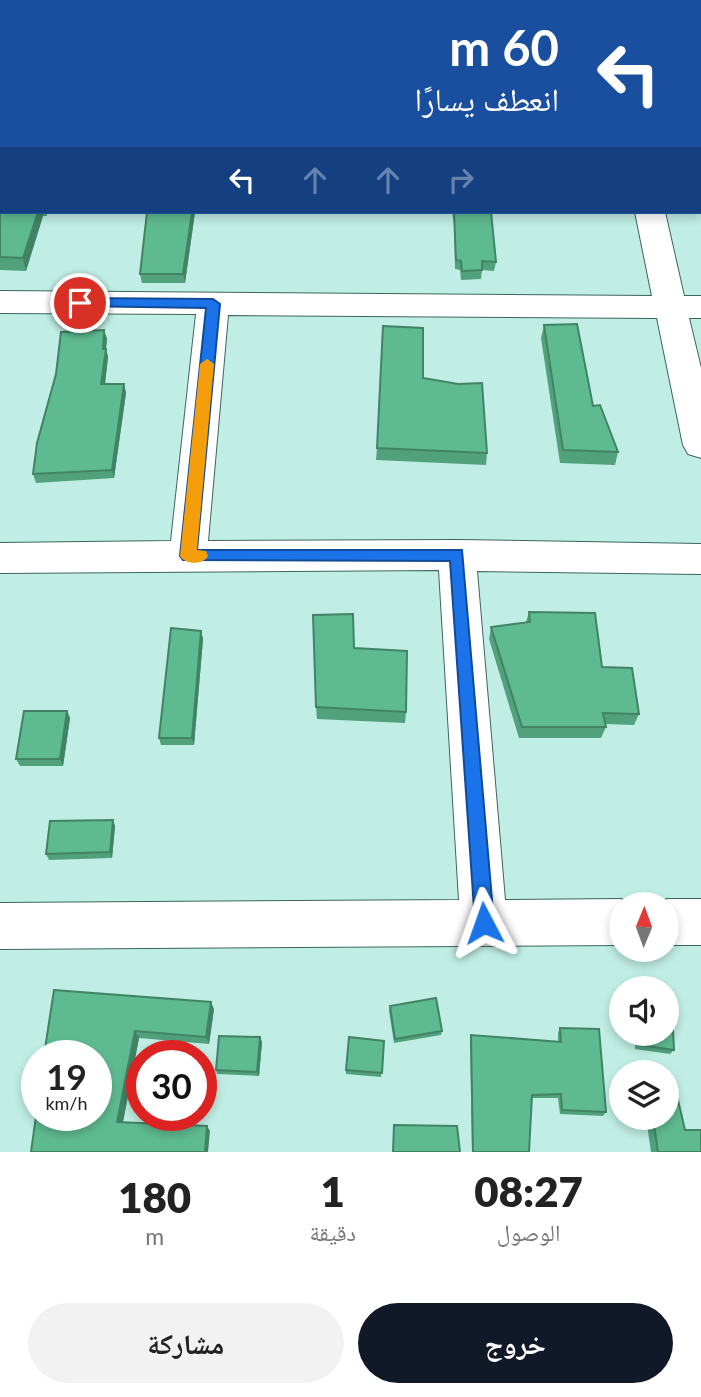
<!DOCTYPE html>
<html lang="ar">
<meta charset="utf-8">
<style>
:root{--surface:#fff;--page:#f2f2f2;--text:#222;--muted:#767676;--accent:#111827}
body{margin:0;font-family:Lato,"Noto Naskh Arabic",sans-serif;background:var(--page);color:var(--text);direction:rtl;height:100vh;display:flex;flex-direction:column;font-size:26px;white-space:nowrap}
*{box-sizing:border-box;margin:0}
p{font-size:23px;color:var(--muted)}
.icon{flex:none;width:38px;height:38px;fill:none;stroke:currentColor;stroke-width:2;stroke-linecap:round;stroke-linejoin:round}
.map{position:relative;height:1152px;overflow:hidden;direction:ltr}
.panel{display:flex;flex-direction:column;background:var(--surface);flex:1}
.panel>*{flex:none}
.guide{position:absolute;left:0px;top:0px;width:702px;height:214px;box-shadow:0 4px 10px #0003;direction:rtl;background:#1a4fa0;color:#fff;overflow:hidden}
.needle{width:46px;rotate:1deg}
.buttons{position:absolute;left:609px;top:892px;display:grid;gap:14px}
.buttons a{display:grid;place-items:center;width:70px;height:70px;border-radius:50%;background:var(--surface);box-shadow:0 4px 10px #0003;font-size:35px}
.speed{position:absolute;left:21px;top:1040px;display:flex;gap:14px;font-size:35px;font-weight:700;text-align:center}
.speed>*{display:grid;place-content:center;width:91px;height:91px;border-radius:50%;background:var(--surface);box-shadow:0 4px 10px #0003;line-height:1}
.speed small{font-size:18px;font-weight:400}
.speed .limit{border:10px solid #d22;background:#fff;color:#111}
.pin{position:absolute;display:grid;place-items:center;width:60px;height:60px;color:#fff;margin:-30px;border:4px solid #fff;border-radius:50%;box-shadow:0 2px 7px #0007}
.me{position:absolute;width:77px;margin:-38px;rotate:356deg;stroke-linejoin:round;filter:drop-shadow(0 0 5px #0008)}
.turn{display:flex;align-items:center;gap:24px;height:147px;padding:0 28px;font-size:32px}
.turn .icon{width:91px;height:91px;stroke-width:2.5}
.turn b{display:block;font-size:49px;line-height:60px}
.lanes{display:flex;align-items:center;height:66px;padding:0 28px;background:#0003;justify-content:center;gap:35px;direction:ltr}
.lanes .off{opacity:.35}
.eta{display:flex;justify-content:space-evenly;align-items:center;height:119px;text-align:center}
.eta b{font-size:42px;font-weight:800;line-height:49px}
.action{display:flex;gap:14px;margin-top:auto;padding:14px 28px}
.action a{flex:1;height:80px;border-radius:42px;background:var(--accent);color:#fff;font-size:28px;font-weight:800;line-height:80px;text-align:center}
.action a+a{background:var(--page);color:var(--text)}
.map>svg:first-child{display:block}
.lines{fill:none;stroke-linecap:round;stroke-linejoin:round}
.minor-casing{stroke:#3c665f;stroke-width:2}
.minor{fill:#fff;fill-rule:evenodd}
.wall{fill:#51a17d}
.shaded-wall{fill:#428366}
.building{fill:#5ebb91;stroke:#428366;stroke-width:2}
.route{fill:#1a73e8;stroke:#114b97;stroke-width:2}
.slow{fill:#f59e0b}
</style>
<div class="map">
<svg width="701" height="1152" viewBox="0 0 701 1152">
<rect width="100%" height="100%" fill="#c0eee4"/>
<g class="lines">
<g class="minor-casing">
<g id="minor">
<rect x="599" y="0" width="24" height="2"/>
<path d="M 700,0 L 701,0 L 701,16 L 700,2 L 695,2 Z"/>
<path d="M 0,1 L 3,2 L 2,17 L 0,17 Z"/>
<rect x="700" y="123" width="1" height="16"/>
<rect x="0" y="127" width="2" height="16"/>
<path d="M 635,212 L 665,212 L 684,296 L 701,296 L 701,318 L 689,318 L 701,368 L 701,458 L 688,454 L 683,445 L 657,318 L 228,315 L 208,541 L 457,540 L 701,544 L 701,574 L 477,571 L 505,900 L 621,899 L 635,905 L 621,905 L 621,945 L 0,949 L 0,903 L 459,900 L 439,570 L 0,573 L 0,543 L 171,541 L 196,314 L 0,313 L 0,291 L 652,296 Z"/>
<path d="M 667,899 L 701,899 L 701,945 L 667,945 L 667,905 L 653,905 Z"/>
</g>
</g>
<use href="#minor" class="minor"/>
</g>
<g class="wall">
<path d="M 2,170 L 2,212 L 47,212 L 47,216 L 43,216 L 26,271 L 0,270 L 0,175 Z"/>
<path d="M 147,212 L 195,212 L 185,283 L 142,283 L 140,274 Z"/>
<path d="M 452,212 L 491,212 L 496,262 L 494,271 L 482,270 L 481,279 L 461,280 L 460,270 L 455,269 L 454,225 Z"/>
<path d="M 544,325 L 593,406 L 618,452 L 615,465 L 560,463 L 541,338 Z"/>
<path d="M 104,330 L 107,339 L 106,349 L 108,357 L 105,384 L 124,384 L 126,393 L 114,478 L 36,483 L 33,474 Z"/>
<path d="M 423,378 L 458,384 L 487,453 L 486,465 L 376,460 L 377,448 Z"/>
<path d="M 529,612 L 602,667 L 639,714 L 634,725 L 605,724 L 606,727 L 601,738 L 519,738 L 489,639 L 491,627 L 526,622 Z"/>
<path d="M 201,631 L 203,639 L 194,745 L 161,745 L 159,738 Z"/>
<path d="M 354,648 L 406,712 L 405,723 L 317,719 L 316,707 Z"/>
<path d="M 67,711 L 70,718 L 63,766 L 20,766 L 16,759 Z"/>
<path d="M 113,820 L 115,826 L 112,858 L 49,860 L 46,854 Z"/>
<path d="M 390,1006 L 442,1031 L 441,1035 L 394,1043 L 389,1011 Z"/>
<path d="M 214,1009 L 209,1044 L 139,1038 L 123,1122 L 210,1131 L 31,1152 L 44,1055 Z"/>
<path d="M 560,1028 L 606,1112 L 603,1116 L 560,1114 L 558,1098 L 532,1098 L 529,1152 L 472,1152 L 470,1040 L 471,1035 L 558,1042 L 558,1033 Z"/>
<path d="M 635,1034 L 667,1034 L 674,1050 L 670,1054 L 635,1049 Z"/>
<path d="M 260,1037 L 262,1042 L 259,1076 L 217,1074 L 216,1070 Z"/>
<path d="M 384,1041 L 381,1077 L 346,1074 L 346,1070 Z"/>
<path d="M 646,1118 L 667,1118 L 685,1130 L 701,1152 L 651,1152 Z"/>
</g>
<g class="shaded-wall">
<path d="M 38,212 L 42,212 L 43,216 L 26,271 L 23,258 Z"/>
<path d="M 192,212 L 195,212 L 185,283 L 183,274 Z"/>
<path d="M 104,330 L 107,339 L 105,356 L 106,349 L 108,357 L 104,393 L 101,384 Z"/>
<path d="M 124,384 L 126,393 L 114,478 L 112,470 Z"/>
<path d="M 201,631 L 203,639 L 194,745 L 192,738 Z"/>
<path d="M 67,711 L 70,718 L 63,766 L 60,759 Z"/>
<path d="M 113,820 L 115,826 L 112,858 L 110,852 Z"/>
<path d="M 211,1002 L 214,1009 L 209,1044 L 206,1037 Z"/>
<path d="M 135,1031 L 139,1038 L 122,1127 L 117,1122 Z"/>
<path d="M 260,1037 L 262,1042 L 259,1076 L 257,1072 Z"/>
<path d="M 207,1126 L 210,1131 L 208,1152 L 205,1152 Z"/>
</g>
<g class="building">
<path d="M 2,170 L 2,187 L 0,187 L 0,175 Z"/>
<path d="M 2,194 L 2,212 L 38,212 L 23,258 L 0,257 L 0,199 Z"/>
<path d="M 147,212 L 192,212 L 183,274 L 140,274 Z"/>
<path d="M 454,212 L 491,212 L 496,262 L 482,261 L 482,270 L 462,271 L 461,261 L 456,260 Z"/>
<path d="M 577,324 L 593,406 L 600,405 L 618,452 L 563,450 L 544,325 Z"/>
<path d="M 383,326 L 423,328 L 423,378 L 458,384 L 482,383 L 487,453 L 377,448 Z"/>
<path d="M 104,330 L 103,349 L 106,349 L 101,384 L 124,384 L 112,470 L 33,474 L 37,443 L 56,374 L 61,332 Z"/>
<path d="M 529,612 L 595,613 L 602,667 L 632,668 L 639,714 L 603,713 L 606,727 L 522,727 L 491,627 L 530,622 Z"/>
<path d="M 353,614 L 354,648 L 407,651 L 406,712 L 316,707 L 313,615 Z"/>
<path d="M 171,628 L 201,631 L 192,738 L 159,738 Z"/>
<path d="M 24,711 L 67,711 L 60,759 L 16,759 Z"/>
<path d="M 113,820 L 110,852 L 46,854 L 50,821 Z"/>
<path d="M 54,990 L 211,1002 L 206,1037 L 135,1031 L 117,1122 L 207,1126 L 205,1152 L 31,1152 L 37,1109 L 37,1115 L 96,1115 L 96,1055 L 44,1055 Z"/>
<path d="M 436,998 L 442,1031 L 395,1039 L 390,1006 Z"/>
<path d="M 667,1009 L 672,1009 L 674,1050 L 639,1045 L 639,1034 L 667,1034 Z"/>
<path d="M 560,1028 L 599,1029 L 606,1112 L 562,1110 L 561,1094 L 532,1095 L 529,1152 L 473,1152 L 471,1035 L 561,1042 Z"/>
<path d="M 219,1036 L 260,1037 L 257,1072 L 216,1070 Z"/>
<path d="M 349,1037 L 384,1041 L 382,1073 L 346,1070 Z"/>
<path d="M 675,1087 L 685,1130 L 701,1130 L 701,1152 L 658,1152 L 653,1118 L 667,1118 L 667,1089 Z"/>
<path d="M 394,1125 L 457,1126 L 460,1152 L 393,1152 Z"/>
</g>
<path class="route" d="M 80,298 L 213,299 L 220,304 L 197,550 L 462,550 L 494,923 L 491,930 L 484,933 L 477,930 L 475,923 L 450,561 L 183,560 L 180,556 L 206,308 L 75,306 L 73,303 Z"/>
<path class="slow" d="M 207,359 L 214,364 L 197,550 L 206,551 L 208,556 C 204,565 185,565 180,556 L 200,364 Z"/>
</svg>
<div class="buttons">
<a><svg class="needle" viewBox="-14 -14 28 28"><path d="M0-13l5 13h-10z" fill="#e53935"/><path d="M0 13l5-13h-10z" fill="#767676"/></svg></a>
<a><svg class="icon" aria-label="sound" viewBox="0 0 24 24"><path d="M4 9h4l5-4v14l-5-4H4zM17 9q2 3 0 6"/></svg></a>
<a><svg class="icon" aria-label="layers" viewBox="0 0 24 24"><path d="M12 4l9 5-9 5-9-5zM3 14l9 5 9-5"/></svg></a>
</div>
<div class="speed"><div>19<small>km/h</small></div><div class="limit">30</div></div>
<div class="pin" style="left:80px;top:303px;background:#d93025"><svg class="icon" aria-label="arrive" viewBox="0 0 24 24"><path d="M6 21V4h12l-3 4 3 4H6"/></svg></div>
<svg class="me" style="left:484px;top:923px" viewBox="-20 -20 40 40"><path d="M0-17L14 15 0 8-14 15z" fill="#1a73e8" stroke="#fff" stroke-width="4"/></svg>
<div class="guide">
<div class="turn"><svg class="icon" aria-label="left" viewBox="0 0 24 24"><path d="M17 20v-9H6M10 6l-5 5 5 5"/></svg><div><b>60 m</b>انعطف يسارًا</div></div>
<div class="lanes"><svg class="icon" aria-label="left" viewBox="0 0 24 24"><path d="M17 20v-9H6M10 6l-5 5 5 5"/></svg><svg class="icon off" aria-label="ahead" viewBox="0 0 24 24"><path d="M12 20V5M6 11l6-6 6 6"/></svg><svg class="icon off" aria-label="ahead" viewBox="0 0 24 24"><path d="M12 20V5M6 11l6-6 6 6"/></svg><svg class="icon off" aria-label="right" viewBox="0 0 24 24"><path d="M7 20v-9h11M14 6l5 5-5 5"/></svg></div>
</div>
</div>
<section class="panel">
<div class="eta">
<div><b>08:27</b><p>الوصول</p></div>
<div><b>1</b><p>دقيقة</p></div>
<div><b>180</b><p>m</p></div>
</div>
<div class="action"><a>خروج</a><a>مشاركة</a></div>
</section>
